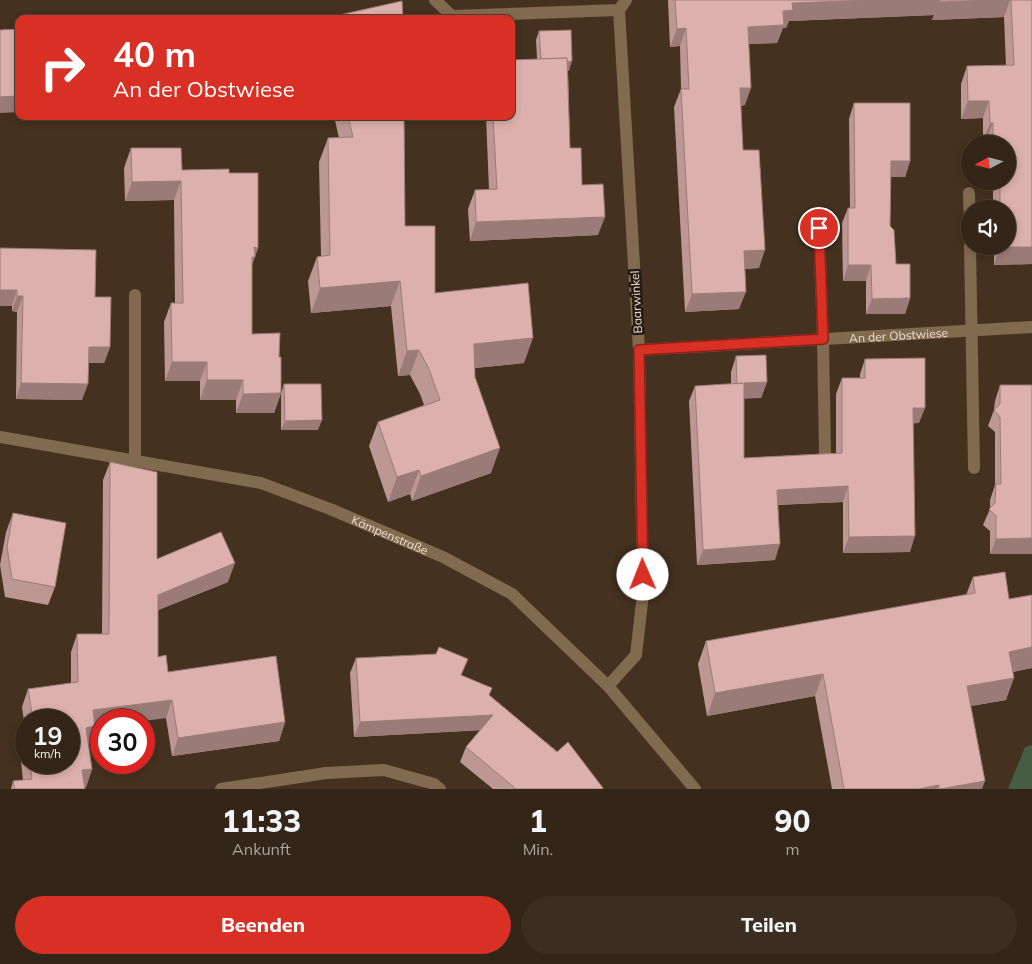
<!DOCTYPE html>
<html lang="de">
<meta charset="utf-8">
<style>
:root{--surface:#332517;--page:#3b2d20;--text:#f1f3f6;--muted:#a9a5a1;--line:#4e4236;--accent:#d93025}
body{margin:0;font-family:Mulish,sans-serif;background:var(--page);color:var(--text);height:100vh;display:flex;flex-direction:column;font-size:19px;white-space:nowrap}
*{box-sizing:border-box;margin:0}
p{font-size:16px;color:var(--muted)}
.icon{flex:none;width:28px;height:28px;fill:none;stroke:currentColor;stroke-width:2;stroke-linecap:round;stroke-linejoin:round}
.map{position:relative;height:789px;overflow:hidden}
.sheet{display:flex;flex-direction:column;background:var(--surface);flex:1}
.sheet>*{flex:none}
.banner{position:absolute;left:15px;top:15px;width:500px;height:105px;border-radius:10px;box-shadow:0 2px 8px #0003,0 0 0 1px var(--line);background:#d93025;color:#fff;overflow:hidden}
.needle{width:32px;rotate:263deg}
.controls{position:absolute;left:961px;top:135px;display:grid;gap:10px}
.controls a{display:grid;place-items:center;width:55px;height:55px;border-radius:50%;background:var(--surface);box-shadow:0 2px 8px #0003,0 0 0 1px var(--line);font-size:25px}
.speed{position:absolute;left:15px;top:709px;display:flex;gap:10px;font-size:25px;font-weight:700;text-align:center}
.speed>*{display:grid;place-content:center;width:65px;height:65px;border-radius:50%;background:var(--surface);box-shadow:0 2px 8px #0003,0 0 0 1px var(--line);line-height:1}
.speed small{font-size:12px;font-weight:400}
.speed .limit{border:8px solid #d22;background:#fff;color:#111}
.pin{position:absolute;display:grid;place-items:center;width:42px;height:42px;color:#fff;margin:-21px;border:2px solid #fff;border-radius:50%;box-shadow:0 1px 5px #0007}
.me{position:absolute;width:55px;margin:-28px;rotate:359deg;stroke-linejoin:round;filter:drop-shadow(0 0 4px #0008)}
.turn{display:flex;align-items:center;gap:18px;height:105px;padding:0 15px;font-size:22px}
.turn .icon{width:65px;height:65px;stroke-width:2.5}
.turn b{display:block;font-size:35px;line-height:42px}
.eta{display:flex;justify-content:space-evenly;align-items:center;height:85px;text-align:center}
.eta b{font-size:30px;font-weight:800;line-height:35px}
.action{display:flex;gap:10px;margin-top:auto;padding:10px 15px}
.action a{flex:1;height:58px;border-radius:30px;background:var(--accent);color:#fff;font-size:20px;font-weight:800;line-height:58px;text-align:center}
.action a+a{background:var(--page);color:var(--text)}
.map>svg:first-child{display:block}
.green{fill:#475c44}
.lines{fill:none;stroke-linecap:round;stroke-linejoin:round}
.service{stroke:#826a4f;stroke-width:12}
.minor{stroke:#826a4f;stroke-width:12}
.wall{fill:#bd9794;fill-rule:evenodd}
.shaded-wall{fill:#9a7b78}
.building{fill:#dcb0ac;stroke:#9a7b78}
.route-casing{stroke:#8d1f18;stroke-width:12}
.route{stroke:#d93025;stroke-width:9}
.labels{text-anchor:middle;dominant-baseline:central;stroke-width:5;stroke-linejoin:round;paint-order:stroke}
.street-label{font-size:12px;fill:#ebdfd4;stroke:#231b13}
</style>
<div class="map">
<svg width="1032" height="789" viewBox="0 0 1032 789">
<rect width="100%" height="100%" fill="#44311f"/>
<path class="green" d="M 1032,745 L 1032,789 L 1008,789 L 1025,747 Z"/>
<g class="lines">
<path class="service" d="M 135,295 L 135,461"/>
<g class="minor">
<path d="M 435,0 L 452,16 L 619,10"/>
<path d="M 969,193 L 970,230"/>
<path d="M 819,228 L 823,339 L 825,456"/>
<path d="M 970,246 L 974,468"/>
<path id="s1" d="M 639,350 L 1032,327"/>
<path id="s2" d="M 0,437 L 261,483 L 330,509 L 443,557 L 512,594 L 608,686 L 695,789"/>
<path d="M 608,686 L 636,655 L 643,594 L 639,350 L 619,10 L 626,0"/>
<path d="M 221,789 L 326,773 L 384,770 L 434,784 L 440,789"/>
</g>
</g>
<g class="wall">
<path d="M 668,0 L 1032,0 L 1032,264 L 994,265 L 994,246 L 1008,246 L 1008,209 L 993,209 L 993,181 L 1008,181 L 1008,144 L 986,144 L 986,141 L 983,141 L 983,118 L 961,119 L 961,84 L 967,66 L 1006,66 L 1004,17 L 932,20 L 934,15 L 789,21 L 786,28 L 783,28 L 777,43 L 749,44 L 745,105 L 741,106 L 743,150 L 759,268 L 744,269 L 739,309 L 685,312 L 674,107 L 681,89 L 680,46 L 670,47 Z"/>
<path d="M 539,31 L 569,71 L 568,71 L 570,148 L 598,235 L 470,241 L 468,209 L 475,190 L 489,190 L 486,116 L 511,116 L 537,59 L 536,40 Z"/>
<path d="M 854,103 L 910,161 L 905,177 L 891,177 L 890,226 L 896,264 L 910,298 L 905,314 L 866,314 L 866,281 L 843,281 L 842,223 L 848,208 L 850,208 L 849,119 Z"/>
<path d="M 334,116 L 404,116 L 405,226 L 435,293 L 524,363 L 475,368 L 475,377 L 491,473 L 412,501 L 410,494 L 388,502 L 369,446 L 378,422 L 424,405 L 420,394 L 410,375 L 398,376 L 391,306 L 311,313 L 308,281 L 317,257 L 321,256 L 319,162 L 328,138 L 339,138 Z"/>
<path d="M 131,148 L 182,170 L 229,173 L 258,248 L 252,265 L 252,334 L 279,357 L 281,393 L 274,413 L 236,413 L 236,400 L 200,400 L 200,381 L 165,381 L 164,322 L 171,303 L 175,303 L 174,200 L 125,201 L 124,168 Z"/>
<path d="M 0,248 L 95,297 L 110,347 L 104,363 L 88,363 L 82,400 L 16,399 L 17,312 L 12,311 L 12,306 L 0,306 Z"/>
<path d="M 736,356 L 767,382 L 761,398 L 744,398 L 744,458 L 836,453 L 836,394 L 842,378 L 860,378 L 860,374 L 865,359 L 919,423 L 913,423 L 910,552 L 843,553 L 843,502 L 778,505 L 775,560 L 697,565 L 689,401 L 695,386 L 731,384 L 731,372 Z"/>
<path d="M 284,384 L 318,430 L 281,430 L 281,394 Z"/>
<path d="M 1000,385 L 1032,554 L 990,554 L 990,531 L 983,525 L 990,509 L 990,500 L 995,485 L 995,432 L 988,426 L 994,410 L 995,401 Z"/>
<path d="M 110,462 L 157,559 L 228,582 L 158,610 L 158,657 L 168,672 L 285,722 L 279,741 L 172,756 L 166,718 L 101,720 L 101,726 L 95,727 L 88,744 L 92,769 L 86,787 L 85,787 L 85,789 L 11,789 L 13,781 L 23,780 L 20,753 L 26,736 L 22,707 L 28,689 L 71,683 L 71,652 L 77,634 L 102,634 L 103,480 ZM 26,720 L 69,720 L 69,762 L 26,762 Z"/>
<path d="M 13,513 L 55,587 L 48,605 L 5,597 L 0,565 L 6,532 Z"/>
<path d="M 973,577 L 1009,599 L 1032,595 L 1032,668 L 1013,672 L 1006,700 L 971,706 L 982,789 L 832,789 L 815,696 L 707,716 L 698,664 L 706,641 L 966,595 Z"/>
<path d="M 356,658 L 462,676 L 489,695 L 603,789 L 493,789 L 460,762 L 466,747 L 480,730 L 354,737 L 350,673 Z"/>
</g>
<g class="shaded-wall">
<path d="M 869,0 L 1010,0 L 1004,17 L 932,20 L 934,15 L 789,21 L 786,28 L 783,28 L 777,43 L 741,44 L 748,27 L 783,11 L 792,3 Z"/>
<path d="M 686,28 L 680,46 L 670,47 L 677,29 Z"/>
<path d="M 572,61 L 569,71 L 537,72 L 541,63 Z"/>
<path d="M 740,88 L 751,88 L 745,105 L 734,106 Z"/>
<path d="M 19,96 L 19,112 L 0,113 L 0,97 Z"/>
<path d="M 968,101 L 989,101 L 983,118 L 961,119 Z"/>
<path d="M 990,123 L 993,123 L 986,141 L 983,141 Z"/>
<path d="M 891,161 L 910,161 L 905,177 L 885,177 Z"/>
<path d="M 181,181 L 174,200 L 125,201 L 132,182 Z"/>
<path d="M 605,217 L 598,235 L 470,241 L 476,222 Z"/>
<path d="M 254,247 L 258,248 L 248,276 Z"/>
<path d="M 1000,247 L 1032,247 L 1032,264 L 994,265 Z"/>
<path d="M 765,250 L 759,268 L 737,269 L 744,251 Z"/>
<path d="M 848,265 L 871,265 L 866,281 L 843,281 Z"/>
<path d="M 400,281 L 391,306 L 311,313 L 320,288 Z"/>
<path d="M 0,290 L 17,290 L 12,306 L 0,306 Z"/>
<path d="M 746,292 L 739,309 L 685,312 L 692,294 Z"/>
<path d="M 17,296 L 23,296 L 17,312 L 12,311 Z"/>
<path d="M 910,298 L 905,314 L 866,314 L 872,299 Z"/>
<path d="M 533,338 L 524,363 L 465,369 L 474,344 Z"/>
<path d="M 89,347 L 110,347 L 104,363 L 83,363 Z"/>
<path d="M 419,350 L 410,375 L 398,376 L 407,351 Z"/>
<path d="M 172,362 L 207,362 L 200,381 L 165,381 Z"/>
<path d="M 207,380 L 243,380 L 236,400 L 200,400 Z"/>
<path d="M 767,382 L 761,398 L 738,399 L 744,383 Z"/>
<path d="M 21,383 L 88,384 L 82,400 L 16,399 Z"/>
<path d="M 281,393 L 274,413 L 236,413 L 243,394 Z"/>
<path d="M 913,408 L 925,408 L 919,423 L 907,424 Z"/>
<path d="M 322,420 L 318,430 L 281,430 L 285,421 Z"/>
<path d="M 500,448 L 491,473 L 412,501 L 421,476 Z"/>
<path d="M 419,470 L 410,494 L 388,502 L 397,477 Z"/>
<path d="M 848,486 L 843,502 L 771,505 L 777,490 Z"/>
<path d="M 915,536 L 910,552 L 843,553 L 849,537 Z"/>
<path d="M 1032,538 L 1032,554 L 990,554 L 996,539 Z"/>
<path d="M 780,544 L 775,560 L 697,565 L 703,550 Z"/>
<path d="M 235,563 L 228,582 L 151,613 L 158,595 Z"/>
<path d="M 1032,647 L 1032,668 L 1001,674 L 1009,652 Z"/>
<path d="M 823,674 L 815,696 L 707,716 L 715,693 Z"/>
<path d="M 1014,678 L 1006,700 L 959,708 L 967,686 Z"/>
<path d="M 172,700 L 166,718 L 144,721 L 144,720 L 101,720 L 101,726 L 95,727 L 88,744 L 79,746 L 93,710 Z"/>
<path d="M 493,715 L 487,730 L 354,737 L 360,722 Z"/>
<path d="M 285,722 L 279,741 L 172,756 L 178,738 Z"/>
<path d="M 92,769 L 86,787 L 75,788 L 82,770 Z"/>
<path d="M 985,781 L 982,789 L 940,789 Z"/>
<path d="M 939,785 L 937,789 L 918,789 Z"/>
</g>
<g class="building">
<path d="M 675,0 L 869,0 L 792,3 L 793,10 L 783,11 L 784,25 L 748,27 L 751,88 L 740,88 L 743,150 L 759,150 L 765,250 L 744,251 L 746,292 L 692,294 L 681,89 L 689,89 L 686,28 L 677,29 Z"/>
<path d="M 941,0 L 991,0 L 938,2 Z"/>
<path d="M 1011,0 L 1032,0 L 1032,247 L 1000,247 L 1008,246 L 1008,209 L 1000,209 L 1000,181 L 1008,181 L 1008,144 L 993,144 L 993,123 L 990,123 L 989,101 L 968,101 L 967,66 L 1014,65 Z"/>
<path d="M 402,1 L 403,19 L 327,19 L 326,18 Z"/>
<path d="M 140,17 L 140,19 L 109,19 Z"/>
<path d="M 19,29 L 19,96 L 0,97 L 0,30 Z"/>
<path d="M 571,30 L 572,61 L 567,62 L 567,58 L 541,59 L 539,31 Z"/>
<path d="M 567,58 L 570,148 L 581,148 L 582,185 L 603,184 L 605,217 L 476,222 L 475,190 L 497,189 L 493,116 L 511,116 L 511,60 Z"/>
<path d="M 854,103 L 910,103 L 910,161 L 891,161 L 890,226 L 894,230 L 896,264 L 910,264 L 910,298 L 872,299 L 871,265 L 848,265 L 848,208 L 855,208 Z"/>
<path d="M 348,116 L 404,116 L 405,226 L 435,226 L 435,293 L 528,283 L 533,338 L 474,344 L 475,377 L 500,448 L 421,476 L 419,470 L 397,477 L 378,422 L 440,400 L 429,369 L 419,350 L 407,351 L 400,281 L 320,288 L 317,257 L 330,255 L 328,138 L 353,137 Z"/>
<path d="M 131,148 L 181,148 L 182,170 L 229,169 L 229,173 L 258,173 L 258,248 L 254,247 L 255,257 L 252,257 L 252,334 L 280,333 L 279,357 L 281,357 L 281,393 L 243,394 L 243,380 L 207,380 L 207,362 L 172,362 L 171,303 L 183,303 L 181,181 L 132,182 Z"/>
<path d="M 0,248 L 96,250 L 95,297 L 111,297 L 110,347 L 89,347 L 88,384 L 21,383 L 23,296 L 17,296 L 17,290 L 0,290 Z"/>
<path d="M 766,355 L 767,382 L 744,383 L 744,458 L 842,453 L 842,378 L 865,378 L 865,359 L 925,358 L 925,408 L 913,408 L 915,536 L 849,537 L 848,486 L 777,490 L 780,544 L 703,550 L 695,386 L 743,383 L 737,384 L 736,356 Z"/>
<path d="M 284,384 L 321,384 L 322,420 L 285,421 Z"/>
<path d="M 1000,385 L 1032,385 L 1032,538 L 996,539 L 996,516 L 989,509 L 995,503 L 996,484 L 1001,484 L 1000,417 L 994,410 L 1000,404 Z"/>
<path d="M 110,462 L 157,472 L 157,559 L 221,532 L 235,563 L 158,595 L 158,657 L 166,655 L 168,672 L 276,656 L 285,722 L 178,738 L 172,700 L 93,710 L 95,726 L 86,728 L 92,769 L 82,770 L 85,789 L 15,789 L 13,781 L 32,779 L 30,762 L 69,762 L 69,720 L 33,720 L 28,689 L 78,682 L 77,634 L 109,634 Z"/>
<path d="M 13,513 L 66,523 L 55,587 L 12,579 L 7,547 Z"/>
<path d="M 1005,572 L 1009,599 L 1032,595 L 1032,647 L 1009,652 L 1014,678 L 967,686 L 985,781 L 940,789 L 939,789 L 939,785 L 918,789 L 844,789 L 823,674 L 715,693 L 706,641 L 975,593 L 973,577 Z"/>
<path d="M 439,647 L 468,659 L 461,675 L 492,688 L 489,695 L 557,752 L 568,742 L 603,788 L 603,789 L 516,789 L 466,747 L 493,715 L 360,722 L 356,658 L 436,654 Z"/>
</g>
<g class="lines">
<g class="route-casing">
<path id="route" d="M 643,575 L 639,350 L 823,339 L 819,228"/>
</g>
<use href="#route" class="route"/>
</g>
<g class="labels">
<g class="street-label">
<text transform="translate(636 302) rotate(-93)">Baarwinkel</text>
<text stroke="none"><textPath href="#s1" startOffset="260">An der Obstwiese</textPath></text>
<text stroke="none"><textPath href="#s2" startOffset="404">Kämpenstraße</textPath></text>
</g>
</g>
</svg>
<div class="controls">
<a><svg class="needle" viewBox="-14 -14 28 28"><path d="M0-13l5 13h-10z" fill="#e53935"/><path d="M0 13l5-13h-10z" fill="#a9a5a1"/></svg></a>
<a><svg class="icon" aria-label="sound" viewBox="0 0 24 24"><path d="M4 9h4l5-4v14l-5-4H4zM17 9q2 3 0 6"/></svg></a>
</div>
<div class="speed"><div>19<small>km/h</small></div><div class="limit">30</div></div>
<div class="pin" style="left:819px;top:228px;background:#d93025"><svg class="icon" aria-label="arrive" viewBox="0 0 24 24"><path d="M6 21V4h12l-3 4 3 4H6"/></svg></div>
<svg class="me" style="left:643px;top:575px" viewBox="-20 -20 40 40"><circle r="19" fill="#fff"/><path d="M0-13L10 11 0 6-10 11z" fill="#d93025"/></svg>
<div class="banner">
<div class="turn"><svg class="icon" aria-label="right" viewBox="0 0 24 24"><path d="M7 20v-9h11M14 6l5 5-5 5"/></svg><div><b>40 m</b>An der Obstwiese</div></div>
</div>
</div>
<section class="sheet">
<div class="eta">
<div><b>11:33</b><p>Ankunft</p></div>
<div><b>1</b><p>Min.</p></div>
<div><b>90</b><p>m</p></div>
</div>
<div class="action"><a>Beenden</a><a>Teilen</a></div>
</section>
